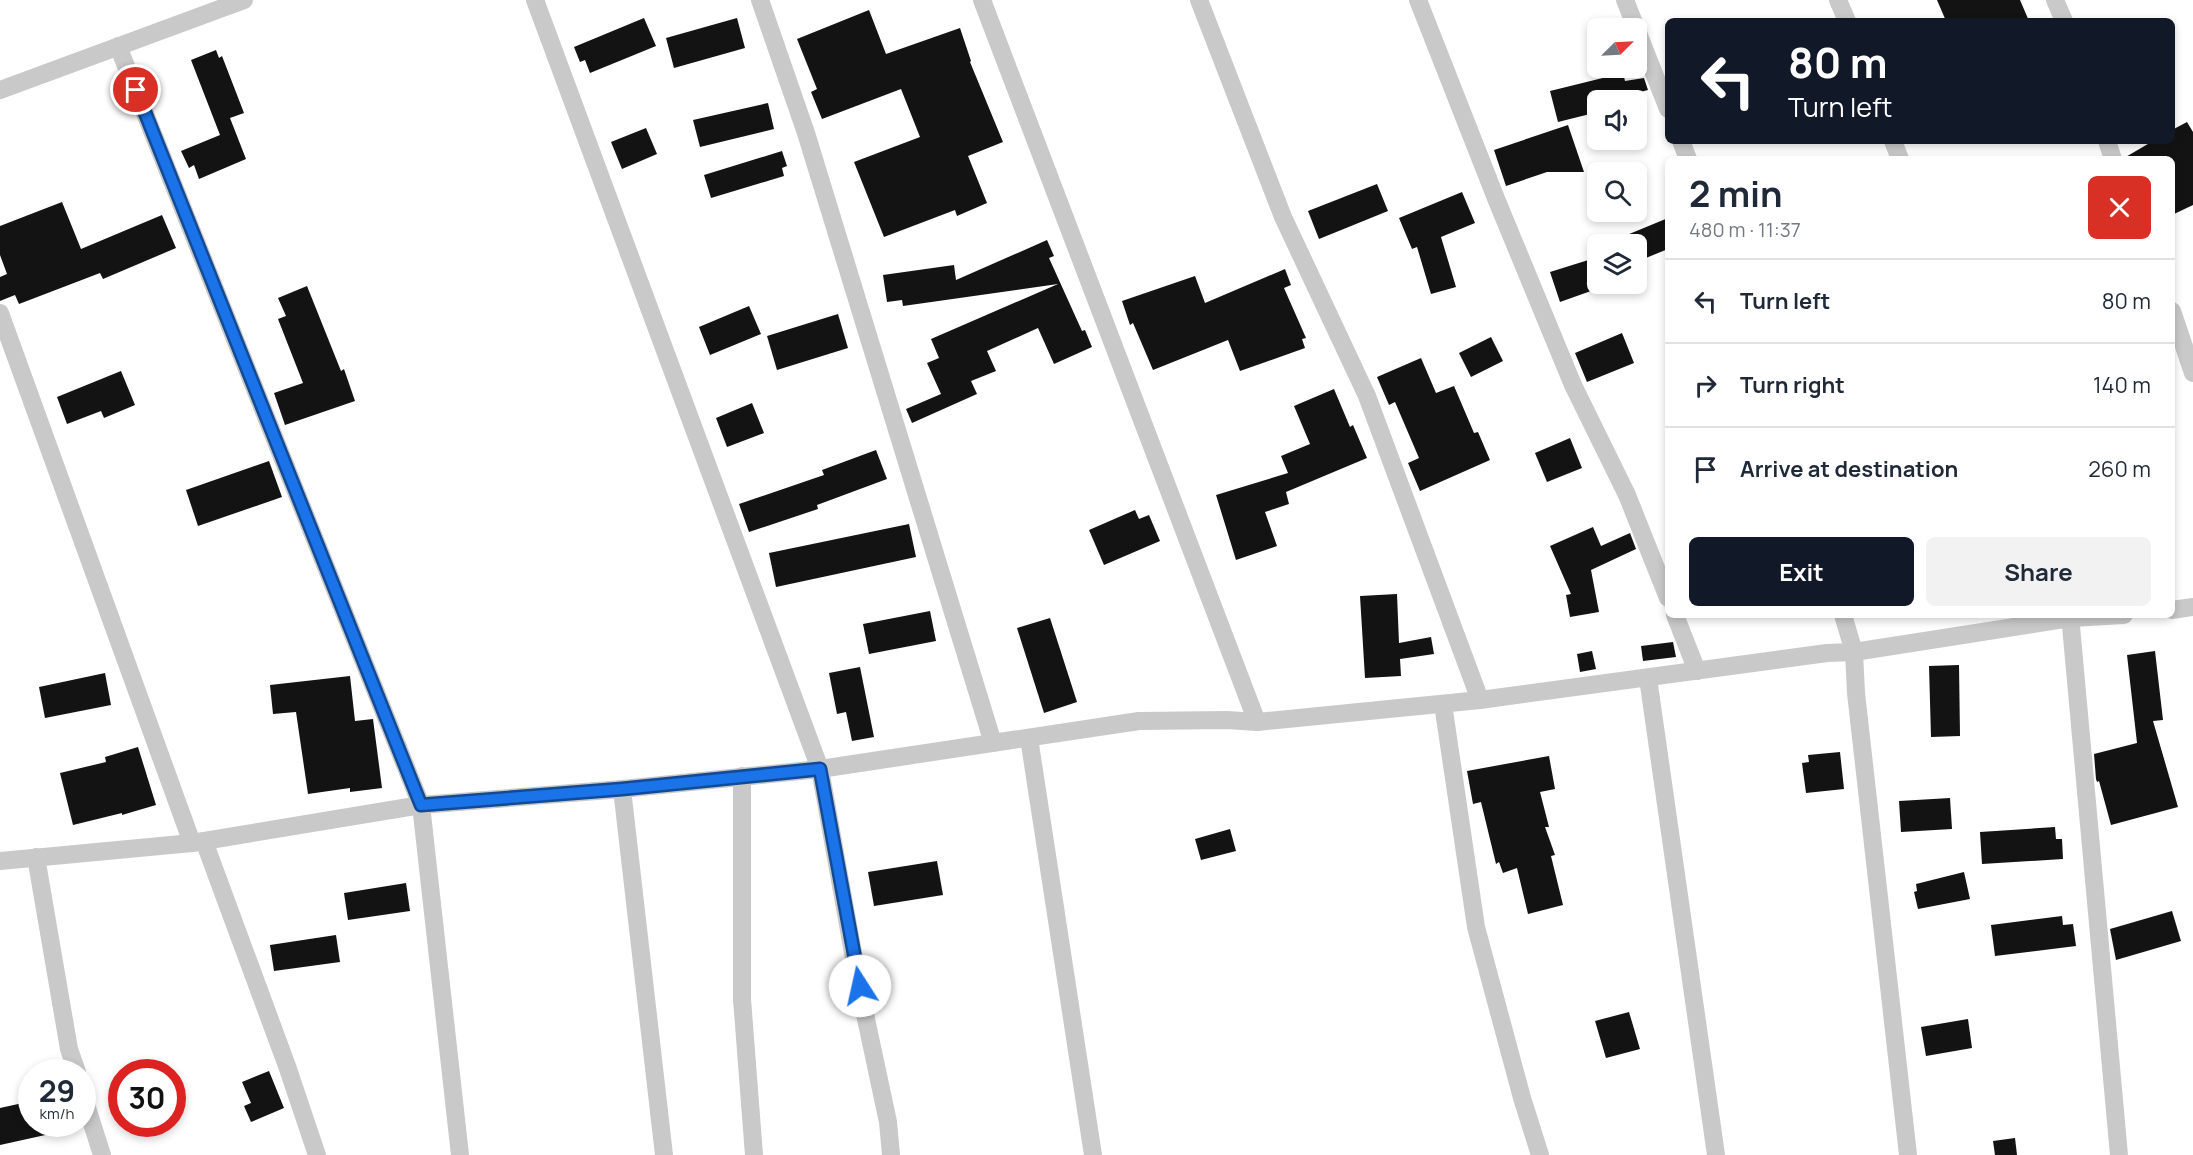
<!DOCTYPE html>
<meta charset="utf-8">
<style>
:root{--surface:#fff;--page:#f2f2f3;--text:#1f2937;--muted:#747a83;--line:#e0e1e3;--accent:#111827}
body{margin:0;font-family:Manrope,sans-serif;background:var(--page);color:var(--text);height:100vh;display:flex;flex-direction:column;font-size:22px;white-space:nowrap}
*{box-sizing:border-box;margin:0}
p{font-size:20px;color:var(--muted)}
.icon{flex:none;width:33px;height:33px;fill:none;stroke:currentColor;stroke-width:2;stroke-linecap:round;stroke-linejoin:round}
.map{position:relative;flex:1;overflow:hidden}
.sheet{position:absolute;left:1665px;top:156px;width:510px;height:462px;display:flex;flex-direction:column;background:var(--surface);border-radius:9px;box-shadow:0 3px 9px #0003}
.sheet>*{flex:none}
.banner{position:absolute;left:1665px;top:18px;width:510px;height:126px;border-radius:9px;box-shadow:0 3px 9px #0003;background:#111827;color:#fff;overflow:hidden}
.needle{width:39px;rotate:66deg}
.fabs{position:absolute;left:1587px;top:18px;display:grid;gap:12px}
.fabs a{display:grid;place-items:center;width:60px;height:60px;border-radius:9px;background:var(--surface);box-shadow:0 3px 9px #0003;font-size:30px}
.speed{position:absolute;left:18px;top:1059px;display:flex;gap:12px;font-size:30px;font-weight:700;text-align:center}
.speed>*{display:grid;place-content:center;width:78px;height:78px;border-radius:50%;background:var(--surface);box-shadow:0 3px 9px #0003;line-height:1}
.speed small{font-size:15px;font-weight:400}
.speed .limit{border:9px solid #d22;background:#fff;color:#111}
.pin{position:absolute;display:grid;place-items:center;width:51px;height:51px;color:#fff;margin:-26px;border:3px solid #fff;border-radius:50%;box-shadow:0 2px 6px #0007}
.me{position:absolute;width:66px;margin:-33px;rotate:350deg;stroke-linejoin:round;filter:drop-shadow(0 0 4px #0008)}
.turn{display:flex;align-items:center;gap:21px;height:126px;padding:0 24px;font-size:27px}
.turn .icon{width:78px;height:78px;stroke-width:2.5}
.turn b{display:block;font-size:42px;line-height:51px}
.round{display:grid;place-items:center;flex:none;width:63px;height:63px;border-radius:9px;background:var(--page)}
.head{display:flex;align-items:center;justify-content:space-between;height:102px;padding:0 24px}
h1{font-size:36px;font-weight:700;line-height:45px}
.primary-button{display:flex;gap:12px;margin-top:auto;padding:12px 24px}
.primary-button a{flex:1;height:69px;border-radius:9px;background:var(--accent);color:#fff;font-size:24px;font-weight:700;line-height:69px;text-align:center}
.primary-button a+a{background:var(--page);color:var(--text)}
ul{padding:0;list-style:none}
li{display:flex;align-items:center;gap:18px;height:84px;padding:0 24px;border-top:2px solid var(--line)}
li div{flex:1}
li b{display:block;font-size:22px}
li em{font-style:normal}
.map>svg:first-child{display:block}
.building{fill:#131313}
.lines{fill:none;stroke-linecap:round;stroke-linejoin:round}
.minor{stroke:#c9c9c9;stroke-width:18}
.route-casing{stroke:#114b97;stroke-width:15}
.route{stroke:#1a73e8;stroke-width:10}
</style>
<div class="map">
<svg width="2193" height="1155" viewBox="0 0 2193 1155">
<rect width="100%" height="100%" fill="#fff"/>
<g class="building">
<path d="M 1937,0 L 2020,0 L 2029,21 L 1946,21 Z"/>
<path d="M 869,10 L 886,54 L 960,28 L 971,61 L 970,62 L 1003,142 L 968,156 L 987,203 L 957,216 L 955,210 L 884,237 L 854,162 L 920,137 L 901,89 L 822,119 L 811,92 L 817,89 L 797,39 Z"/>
<path d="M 644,18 L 656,46 L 590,73 L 585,60 L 580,62 L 574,47 Z"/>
<path d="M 737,18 L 745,48 L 674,68 L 666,38 Z"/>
<path d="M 216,50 L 219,58 L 222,56 L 244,113 L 230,118 L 246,159 L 199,179 L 194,165 L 189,168 L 181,151 L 220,135 L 191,60 Z"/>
<path d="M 1623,73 L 1625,81 L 1644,78 L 1648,90 L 1629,95 L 1630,100 L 1598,100 L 1598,112 L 1558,122 L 1550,91 Z"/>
<path d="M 768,103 L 774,129 L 700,147 L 693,120 Z"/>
<path d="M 2187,122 L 2193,132 L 2193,205 L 2172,215 L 2172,159 L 2124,158 L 2153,141 L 2172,141 L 2172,130 Z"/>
<path d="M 1568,125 L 1584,172 L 1547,172 L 1506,186 L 1494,150 Z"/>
<path d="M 646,128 L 657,154 L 622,169 L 611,142 Z"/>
<path d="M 782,151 L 787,166 L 782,168 L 784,176 L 711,198 L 704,175 Z"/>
<path d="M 1377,184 L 1388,211 L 1319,239 L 1308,211 Z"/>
<path d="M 1462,192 L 1475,223 L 1441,237 L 1456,287 L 1431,294 L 1417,247 L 1412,249 L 1399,218 Z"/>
<path d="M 62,202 L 81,249 L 162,215 L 176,248 L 103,279 L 100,273 L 19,304 L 15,295 L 0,301 L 0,277 L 7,274 L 0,255 L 0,226 Z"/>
<path d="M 1668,218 L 1668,249 L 1636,262 L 1636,244 L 1605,244 Z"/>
<path d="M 1047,240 L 1054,256 L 1049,258 L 1082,331 L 1085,330 L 1092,347 L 1054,364 L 1038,328 L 987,351 L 996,371 L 971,381 L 977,394 L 912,423 L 906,409 L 941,394 L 927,363 L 939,358 L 931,339 L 1058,284 L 903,306 L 902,300 L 887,302 L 883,275 L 954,265 L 956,280 Z"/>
<path d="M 1598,257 L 1598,279 L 1586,284 L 1605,284 L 1605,286 L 1560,302 L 1550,272 Z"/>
<path d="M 1285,269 L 1291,285 L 1284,288 L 1306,338 L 1302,339 L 1305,348 L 1240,371 L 1228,340 L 1153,370 L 1133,323 L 1130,325 L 1122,301 L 1195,276 L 1205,303 Z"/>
<path d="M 307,286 L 341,371 L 344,369 L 355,401 L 285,425 L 274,393 L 303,383 L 278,319 L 286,316 L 278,298 Z"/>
<path d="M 749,306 L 761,334 L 710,355 L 699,327 Z"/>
<path d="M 838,314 L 848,348 L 777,370 L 767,336 Z"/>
<path d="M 1622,333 L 1634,363 L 1587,382 L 1575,353 Z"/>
<path d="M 1491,337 L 1503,361 L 1471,377 L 1459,353 Z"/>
<path d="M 1421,358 L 1436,393 L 1454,386 L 1474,433 L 1478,432 L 1490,460 L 1420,491 L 1408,463 L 1419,458 L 1395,402 L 1389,405 L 1377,377 Z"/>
<path d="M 121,371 L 135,405 L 104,418 L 101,411 L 67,424 L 57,397 Z"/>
<path d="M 1334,389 L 1350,427 L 1353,425 L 1367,458 L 1286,492 L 1289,504 L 1265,512 L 1277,546 L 1236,560 L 1216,495 L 1288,473 L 1281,456 L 1310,444 L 1294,406 Z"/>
<path d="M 752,403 L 764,433 L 727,447 L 716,418 Z"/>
<path d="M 1570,438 L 1582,468 L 1547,482 L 1535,453 Z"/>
<path d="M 876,450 L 887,479 L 817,505 L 818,509 L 749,532 L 739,504 L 824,475 L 822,470 Z"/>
<path d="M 269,461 L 282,497 L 198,526 L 186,490 Z"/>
<path d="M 1135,510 L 1139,519 L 1149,515 L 1160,541 L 1104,565 L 1089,530 Z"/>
<path d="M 909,524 L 916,557 L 776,587 L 769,553 Z"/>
<path d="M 1593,527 L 1601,546 L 1630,533 L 1636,549 L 1591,570 L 1599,612 L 1570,617 L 1566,595 L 1571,594 L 1550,546 Z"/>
<path d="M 1397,594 L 1399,643 L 1431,637 L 1434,654 L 1400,659 L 1401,676 L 1365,678 L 1360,596 Z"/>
<path d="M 930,611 L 936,641 L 869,654 L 863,624 Z"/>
<path d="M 1050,618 L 1077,702 L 1044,713 L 1017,628 Z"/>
<path d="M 1673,642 L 1676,657 L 1643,661 L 1641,646 Z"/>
<path d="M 1592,651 L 1596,669 L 1580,672 L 1577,654 Z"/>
<path d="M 2155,651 L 2163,720 L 2153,721 L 2178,807 L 2111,825 L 2099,781 L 2097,782 L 2096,779 L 2094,754 L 2137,743 L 2127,655 Z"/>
<path d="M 1959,665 L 1960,736 L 1931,737 L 1929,666 Z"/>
<path d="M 860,667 L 874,737 L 852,741 L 846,712 L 837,714 L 829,673 Z"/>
<path d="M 105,673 L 111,705 L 45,718 L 39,687 Z"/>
<path d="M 350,676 L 355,721 L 373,719 L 382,788 L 350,792 L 350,788 L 308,794 L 296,712 L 273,714 L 270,685 Z"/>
<path d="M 138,747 L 156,805 L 122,815 L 122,813 L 73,825 L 60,773 L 106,762 L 105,757 Z"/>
<path d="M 1840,752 L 1844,789 L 1806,793 L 1802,763 L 1809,762 L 1808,755 Z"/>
<path d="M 1549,756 L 1555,789 L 1540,792 L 1549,827 L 1545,827 L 1555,855 L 1551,856 L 1563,905 L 1528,914 L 1517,868 L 1503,873 L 1499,862 L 1496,864 L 1481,802 L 1473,804 L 1467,771 Z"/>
<path d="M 1950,798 L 1952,829 L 1901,832 L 1899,801 Z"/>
<path d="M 2055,827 L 2056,839 L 2062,839 L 2063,859 L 1982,864 L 1980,832 Z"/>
<path d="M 1230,829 L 1236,851 L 1201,860 L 1195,839 Z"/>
<path d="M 937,861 L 943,895 L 874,906 L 868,872 Z"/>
<path d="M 1964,872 L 1970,899 L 1918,909 L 1914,892 L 1917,891 L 1916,884 Z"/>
<path d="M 406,883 L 410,911 L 348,920 L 344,893 Z"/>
<path d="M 2172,911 L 2181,941 L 2116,960 L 2110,929 Z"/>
<path d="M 2062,916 L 2063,925 L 2073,924 L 2076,946 L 1995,956 L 1991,925 Z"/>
<path d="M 336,935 L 340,962 L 274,971 L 270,945 Z"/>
<path d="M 1629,1012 L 1640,1049 L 1606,1058 L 1595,1021 Z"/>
<path d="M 1968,1019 L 1972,1048 L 1926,1056 L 1921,1027 Z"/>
<path d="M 269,1071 L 284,1108 L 251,1122 L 244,1106 L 251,1103 L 242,1082 Z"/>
<path d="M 32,1101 L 32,1124 L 67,1124 L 68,1130 L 0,1145 L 0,1108 Z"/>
<path d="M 2015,1138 L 2017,1155 L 1995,1155 L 1993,1141 Z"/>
</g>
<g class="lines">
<g class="minor">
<path d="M 535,0 L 820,769 L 859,986 L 888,1122 L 891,1155"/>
<path d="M 760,0 L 806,133 L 993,743"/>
<path d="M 982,0 L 1257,722"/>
<path d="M 1199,0 L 1283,217 L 1367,396 L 1480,700"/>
<path d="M 1418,0 L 1497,201 L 1573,385 L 1627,495 L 1668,598"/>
<path d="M 1625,0 L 1668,109"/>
<path d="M 1838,0 L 1847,21"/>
<path d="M 2055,0 L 2064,21"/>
<path d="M 118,46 L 421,805 L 460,1155"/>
<path d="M 0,90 L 244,0"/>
<path d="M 1681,141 L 1688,159"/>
<path d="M 1893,141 L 1900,159"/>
<path d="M 2107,141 L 2113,159"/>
<path d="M 2172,311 L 2193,373"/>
<path d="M 0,313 L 192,843"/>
<path d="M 2172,610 L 2193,607"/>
<path d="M 1675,615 L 1697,671"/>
<path d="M 1843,615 L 1854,652 L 1856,693 L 1908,1155"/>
<path d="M 2070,615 L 2119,1155"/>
<path d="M 1648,678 L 1716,1155"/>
<path d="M 1443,704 L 1476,927 L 1522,1098 L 1540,1155"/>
<path d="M 1029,738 L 1093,1155"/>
<path d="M 742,776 L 742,999 L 754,1155"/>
<path d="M 622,789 L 664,1155"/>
<path d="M 204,841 L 287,1066 L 317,1155"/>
<path d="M 36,857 L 69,1049 L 77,1072"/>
<path d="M 0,861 L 192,843 L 421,805 L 622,789 L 820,769 L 1139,721 L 1227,720 L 1257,722 L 1480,700 L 1827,653 L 1854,652 L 2071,618 L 2124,615"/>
<path d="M 82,1092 L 102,1155"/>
</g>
</g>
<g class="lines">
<g class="route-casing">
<path id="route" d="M 136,90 L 421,805 L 622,789 L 820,769 L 860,986"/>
</g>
<use href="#route" class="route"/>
</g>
</svg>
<div class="fabs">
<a><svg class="needle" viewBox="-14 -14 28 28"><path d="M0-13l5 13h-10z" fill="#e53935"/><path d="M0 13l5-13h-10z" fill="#747a83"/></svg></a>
<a><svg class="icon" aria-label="sound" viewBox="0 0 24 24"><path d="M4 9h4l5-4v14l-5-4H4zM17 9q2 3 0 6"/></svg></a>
<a><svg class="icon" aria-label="search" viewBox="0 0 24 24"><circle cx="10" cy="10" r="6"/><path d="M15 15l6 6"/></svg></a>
<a><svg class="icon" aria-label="layers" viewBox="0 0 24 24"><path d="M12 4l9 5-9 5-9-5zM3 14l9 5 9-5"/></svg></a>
</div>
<div class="speed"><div>29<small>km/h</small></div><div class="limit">30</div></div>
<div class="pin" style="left:136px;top:90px;background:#d93025"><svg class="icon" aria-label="arrive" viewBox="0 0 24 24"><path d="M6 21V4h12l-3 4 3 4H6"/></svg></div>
<svg class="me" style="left:860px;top:986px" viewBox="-20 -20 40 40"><circle r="19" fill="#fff"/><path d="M0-13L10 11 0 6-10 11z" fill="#1a73e8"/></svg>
<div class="banner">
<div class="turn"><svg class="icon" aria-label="left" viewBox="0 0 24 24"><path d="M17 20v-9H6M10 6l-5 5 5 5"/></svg><div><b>80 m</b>Turn left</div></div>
</div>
<section class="sheet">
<div class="head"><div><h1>2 min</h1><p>480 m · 11:37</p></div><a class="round" style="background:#d93025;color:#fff"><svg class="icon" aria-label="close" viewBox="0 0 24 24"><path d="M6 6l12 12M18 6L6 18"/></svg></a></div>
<ul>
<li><svg class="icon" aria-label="left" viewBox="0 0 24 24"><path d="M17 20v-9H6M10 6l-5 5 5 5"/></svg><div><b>Turn left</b></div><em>80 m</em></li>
<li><svg class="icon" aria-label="right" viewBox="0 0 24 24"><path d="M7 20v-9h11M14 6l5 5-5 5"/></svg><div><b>Turn right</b></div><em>140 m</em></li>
<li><svg class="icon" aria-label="arrive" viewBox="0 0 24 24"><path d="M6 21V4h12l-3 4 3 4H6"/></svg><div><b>Arrive at destination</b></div><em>260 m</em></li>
</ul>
<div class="primary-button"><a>Exit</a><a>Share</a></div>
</section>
</div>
